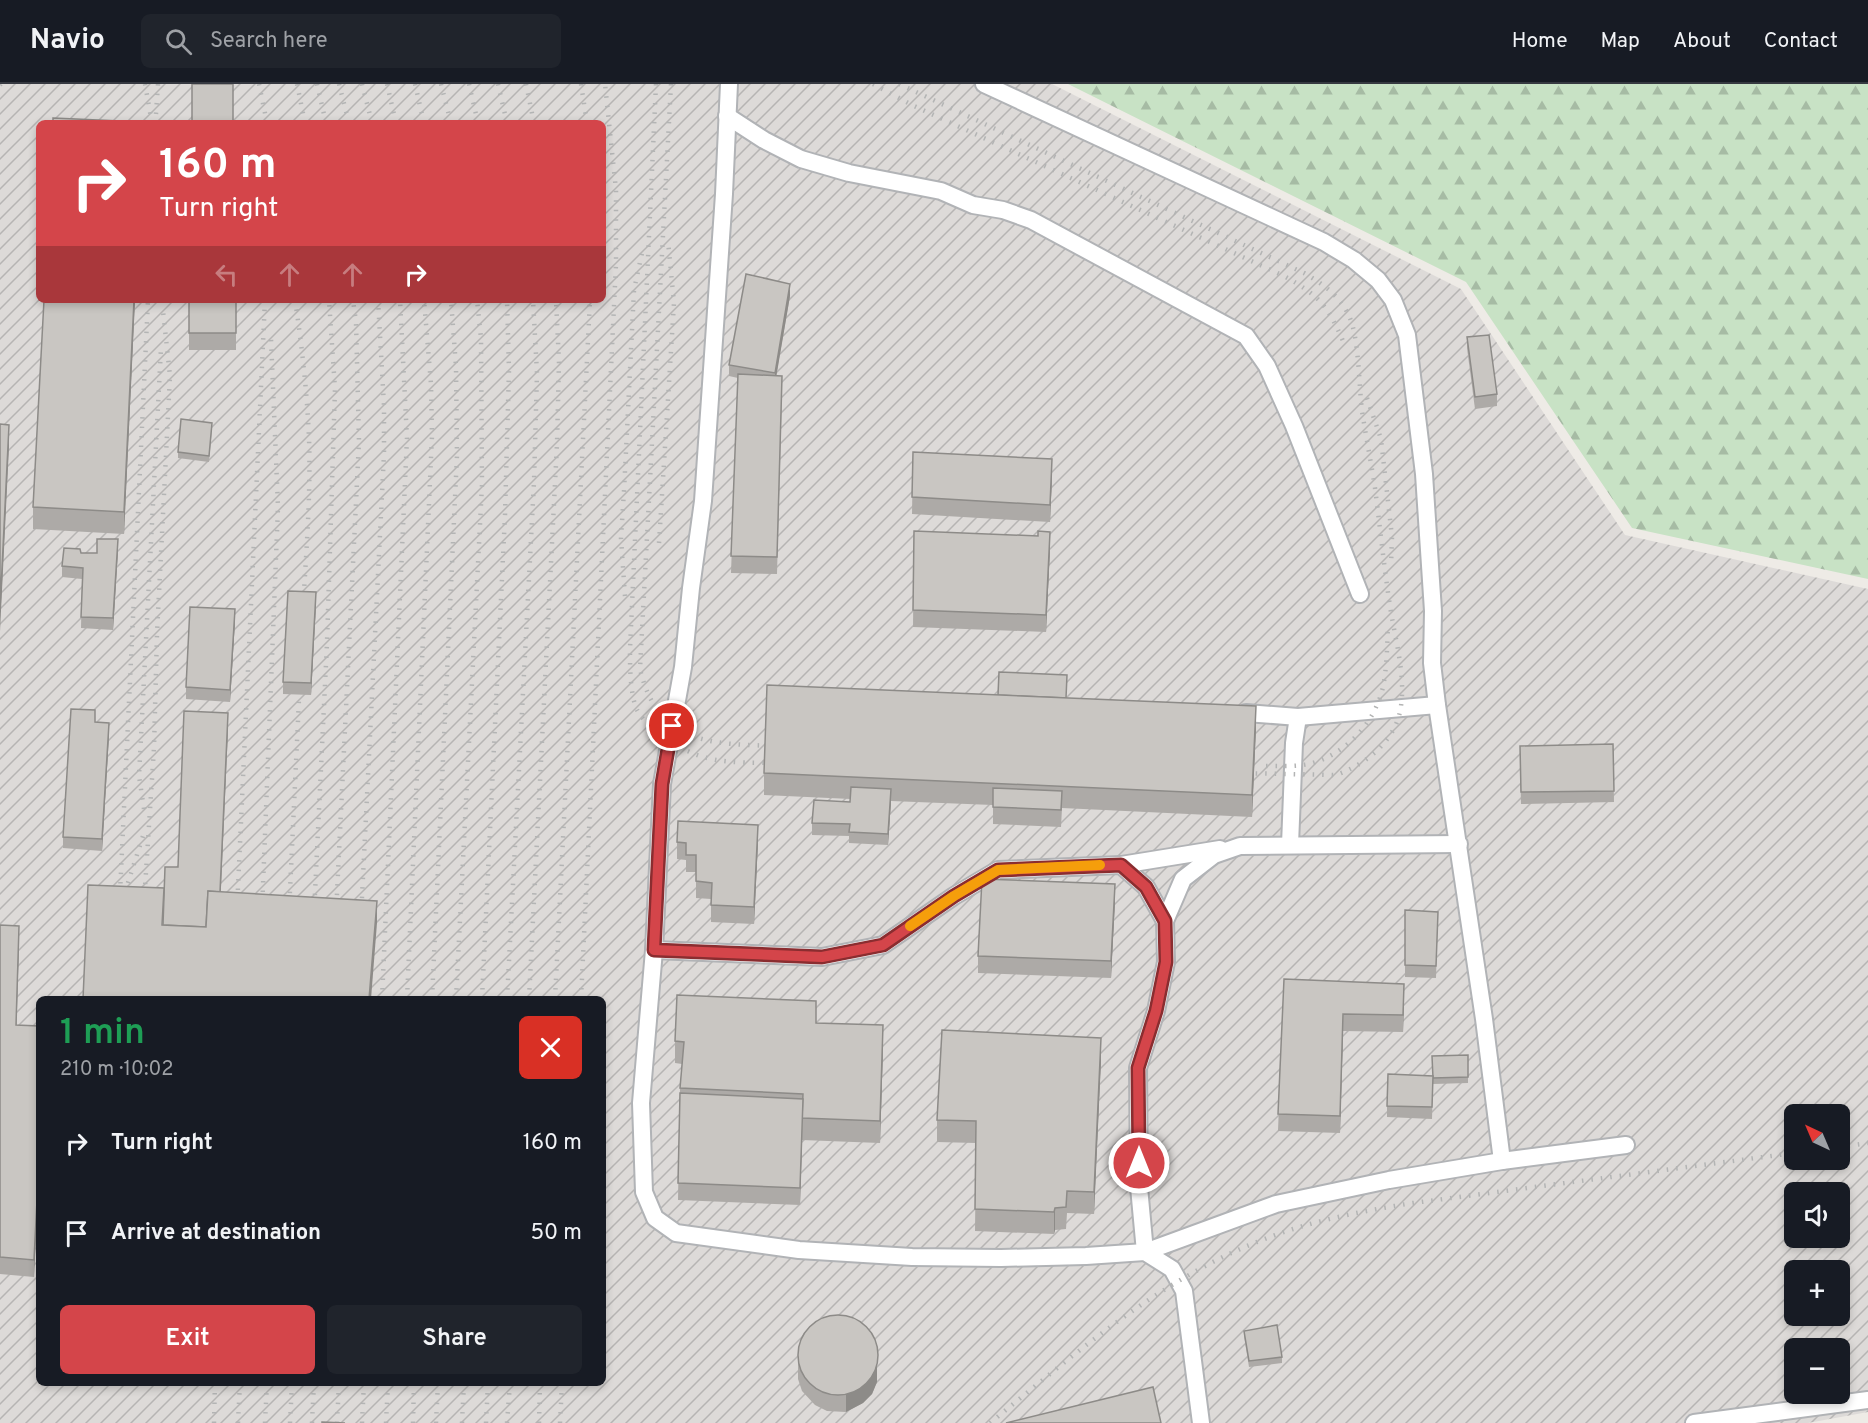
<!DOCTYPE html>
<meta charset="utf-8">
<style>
:root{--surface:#171b24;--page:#20242c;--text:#f1f3f6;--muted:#9ea1a6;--line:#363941;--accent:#d4454a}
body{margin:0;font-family:Overpass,sans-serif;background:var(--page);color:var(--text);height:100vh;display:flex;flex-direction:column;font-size:22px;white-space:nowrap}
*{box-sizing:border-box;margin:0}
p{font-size:20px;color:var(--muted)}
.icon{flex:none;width:33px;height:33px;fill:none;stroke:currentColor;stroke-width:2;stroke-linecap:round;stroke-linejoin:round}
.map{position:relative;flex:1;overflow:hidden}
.details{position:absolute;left:36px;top:912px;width:570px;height:390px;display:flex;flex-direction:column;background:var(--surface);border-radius:9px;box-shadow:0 3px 9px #0003}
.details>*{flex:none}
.hud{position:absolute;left:36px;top:36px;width:570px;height:183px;border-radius:9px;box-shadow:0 3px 9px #0003;background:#d4454a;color:#fff;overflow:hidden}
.needle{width:39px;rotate:316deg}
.fabs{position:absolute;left:1784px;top:1020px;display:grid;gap:12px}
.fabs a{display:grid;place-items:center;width:66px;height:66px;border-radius:9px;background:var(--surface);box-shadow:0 3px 9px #0003;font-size:30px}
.pin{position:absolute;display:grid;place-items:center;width:51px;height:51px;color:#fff;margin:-26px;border:3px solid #fff;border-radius:50%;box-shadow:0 2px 6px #0007}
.me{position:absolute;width:66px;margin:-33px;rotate:0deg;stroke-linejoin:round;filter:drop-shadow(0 0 4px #0008)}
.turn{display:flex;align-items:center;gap:21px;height:126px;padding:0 24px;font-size:27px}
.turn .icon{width:78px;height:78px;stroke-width:2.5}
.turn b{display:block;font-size:42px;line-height:51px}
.lanes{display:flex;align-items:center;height:57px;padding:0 24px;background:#0003;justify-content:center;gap:30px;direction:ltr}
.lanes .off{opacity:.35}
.round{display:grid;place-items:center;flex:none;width:63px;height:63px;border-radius:9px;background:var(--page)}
.summary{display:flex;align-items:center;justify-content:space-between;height:102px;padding:0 24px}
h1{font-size:36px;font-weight:600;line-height:45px;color:#1e9e55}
.action{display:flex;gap:12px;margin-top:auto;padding:12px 24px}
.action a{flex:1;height:69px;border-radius:9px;background:var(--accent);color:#fff;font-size:24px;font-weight:600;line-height:69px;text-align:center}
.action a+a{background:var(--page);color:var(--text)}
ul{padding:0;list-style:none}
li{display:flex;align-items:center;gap:18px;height:90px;padding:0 24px}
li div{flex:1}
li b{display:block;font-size:22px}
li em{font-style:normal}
header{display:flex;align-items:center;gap:36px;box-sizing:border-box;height:84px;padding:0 30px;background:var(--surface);border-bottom:2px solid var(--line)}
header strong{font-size:28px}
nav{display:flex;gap:33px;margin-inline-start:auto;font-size:21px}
.search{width:420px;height:54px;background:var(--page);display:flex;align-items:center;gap:15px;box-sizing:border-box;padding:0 21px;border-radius:9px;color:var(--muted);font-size:22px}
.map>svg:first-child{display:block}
.industrial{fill:url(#industrial-furrows);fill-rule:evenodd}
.forest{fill:url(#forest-firs)}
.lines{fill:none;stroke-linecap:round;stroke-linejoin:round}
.lane-casing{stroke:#b1b3b6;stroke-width:20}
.lane{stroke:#fff;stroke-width:16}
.rail{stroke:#b3b4b4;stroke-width:4.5;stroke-dasharray:1.5 8;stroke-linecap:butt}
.wall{fill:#adaaa7}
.shaded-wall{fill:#8d8b88}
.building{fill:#c9c6c2;stroke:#8d8b88;stroke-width:1.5}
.route-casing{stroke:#8a2d30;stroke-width:15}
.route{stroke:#d4454a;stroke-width:10}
.slow{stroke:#f59e0b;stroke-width:10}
</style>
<header>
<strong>Navio</strong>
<div class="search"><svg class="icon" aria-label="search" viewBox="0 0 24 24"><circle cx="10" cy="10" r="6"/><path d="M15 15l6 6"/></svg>Search here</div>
<nav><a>Home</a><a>Map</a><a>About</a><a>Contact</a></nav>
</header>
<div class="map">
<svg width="1868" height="1339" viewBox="0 0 1868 1339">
<defs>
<pattern id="industrial-furrows" width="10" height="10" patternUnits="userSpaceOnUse" patternTransform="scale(1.5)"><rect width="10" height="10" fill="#dddad8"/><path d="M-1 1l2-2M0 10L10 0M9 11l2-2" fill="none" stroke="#b6b4b3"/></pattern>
<pattern id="forest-firs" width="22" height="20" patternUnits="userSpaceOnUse" patternTransform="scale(1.5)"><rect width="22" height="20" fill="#c8e2c5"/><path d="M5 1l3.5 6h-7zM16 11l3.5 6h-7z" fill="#a6bba4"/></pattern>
</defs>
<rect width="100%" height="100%" fill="#eeebe6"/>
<path class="industrial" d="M 0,0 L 1052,0 L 1461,205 L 1625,451 L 1868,505 L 1868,1328 L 1808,1339 L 0,1339 ZM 39,39 L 603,39 L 603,216 L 39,216 ZM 39,915 L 603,915 L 603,1299 L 39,1299 ZM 1794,1030 L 1839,1030 L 1839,1076 L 1794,1076 ZM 1794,1108 L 1839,1108 L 1839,1154 L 1794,1154 ZM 1794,1186 L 1839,1186 L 1839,1232 L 1794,1232 ZM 1794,1264 L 1839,1264 L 1839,1310 L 1794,1310 Z"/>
<path class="forest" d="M 1068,0 L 1868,0 L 1868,495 L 1632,444 L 1466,198 Z"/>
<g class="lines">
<g class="lane-casing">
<g id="lane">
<path d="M 729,0 L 724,110 L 703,417 L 691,504 L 683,583 L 662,700 L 654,866 L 641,1019 L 644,1108 L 655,1134 L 676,1149 L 799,1166 L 912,1173 L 1001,1174 L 1086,1172 L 1145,1168 L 1172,1185 L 1184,1207 L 1201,1339"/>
<path d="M 984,0 L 1324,158 L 1354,176 L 1378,196 L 1393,216 L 1407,251 L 1424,390 L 1433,527 L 1432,579 L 1437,621 L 1484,935 L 1502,1077"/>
<path d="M 727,32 L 764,56 L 801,75 L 849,89 L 941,107 L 973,121 L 1003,126 L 1031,136 L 1246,252 L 1267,282 L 1294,342 L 1360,510"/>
<path d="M 1246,629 L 1298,633 L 1437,621"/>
<path d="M 1459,760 L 1240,762 L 1214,771 L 1183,795 L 1165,837 L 1166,878 L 1156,927 L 1138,984 L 1139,1103 L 1145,1168 L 1276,1120 L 1389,1096 L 1502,1077 L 1626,1061"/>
<path d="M 1290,761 L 1294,659 L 1298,633"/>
<path d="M 1121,781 L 1220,765"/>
<path d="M 654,866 L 822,873 L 883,861 L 954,812 L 998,786 L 1121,781 L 1146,803 L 1165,837"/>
<path d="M 1694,1339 L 1868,1316"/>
</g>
</g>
<use href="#lane" class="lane"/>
<g class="rail">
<path d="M 145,0 L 152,39"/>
<path d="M 259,0 L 267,39"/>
<path d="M 297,0 L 305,39"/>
<path d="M 317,0 L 326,39"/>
<path d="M 339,0 L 349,39"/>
<path d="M 362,0 L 372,39"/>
<path d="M 387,0 L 396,39"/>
<path d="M 415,0 L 424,39"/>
<path d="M 441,0 L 451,39"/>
<path d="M 469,0 L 478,39"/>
<path d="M 498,0 L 507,39"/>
<path d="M 526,0 L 534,39"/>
<path d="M 581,0 L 587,39"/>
<path d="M 656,0 L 630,565 C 630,584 630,603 635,621 C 638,631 647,639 655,646 C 699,682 728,678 781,679"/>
<path d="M 671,0 L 640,585 C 658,663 715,660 781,662"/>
<path d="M 873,0 L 914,22 L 1284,192 C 1318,211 1327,220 1343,257"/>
<path d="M 899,0 L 1304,189 C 1323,200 1340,212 1349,232 C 1359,252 1359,303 1362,327 C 1366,353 1371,378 1375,404 C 1380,443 1384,483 1390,522 C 1395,556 1409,601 1398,635 C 1389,662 1362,682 1336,691 L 1237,689"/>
<path d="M 0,1 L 1,0"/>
<path d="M 156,30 L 158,0"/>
<path d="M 295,216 C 302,262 307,308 309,354 C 311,411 306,469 303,525"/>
<path d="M 1367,314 L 1381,355 L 1392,453 L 1391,482"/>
<path d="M 659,459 L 674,219 L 668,157"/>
<path d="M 625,512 L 621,454 L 624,407 L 634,206 L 642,169"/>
<path d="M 1266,682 C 1282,682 1298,683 1313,679 C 1348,668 1375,638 1383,603 C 1387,583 1387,562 1388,542"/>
<path d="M 144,725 L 139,692 L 161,264"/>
<path d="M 125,808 L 143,752"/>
<path d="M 120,809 L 148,216"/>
<path d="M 144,819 L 154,664 L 157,549 L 170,292 L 163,227"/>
<path d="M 237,825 L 265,216"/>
<path d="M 262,827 L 278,423 L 271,255"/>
<path d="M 289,828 L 300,594"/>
<path d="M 314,830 L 327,559 L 335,305 L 329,216"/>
<path d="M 336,830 L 359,357 L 356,238 L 353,216"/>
<path d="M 361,833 L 384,370 L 384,322 L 378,216"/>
<path d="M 382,915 L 407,354 L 400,216"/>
<path d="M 407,915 L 432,352 L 431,300 L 424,216"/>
<path d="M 432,915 L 457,371 L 456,283 L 451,216"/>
<path d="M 456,915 L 482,401 L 481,254 L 477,216"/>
<path d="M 482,915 L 505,431 L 509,286 L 507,216"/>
<path d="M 507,915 L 534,398 L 537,289 L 533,216"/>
<path d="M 529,915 L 557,360 L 559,278 L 556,216"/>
<path d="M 555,915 L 590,216"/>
<path d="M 581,915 L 616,180 L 616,106 L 605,0"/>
<path d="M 1839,1063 L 1868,1059"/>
<path d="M 214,1339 L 215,1299"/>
<path d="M 238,1339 L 240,1299"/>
<path d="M 265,1339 L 267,1299"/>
<path d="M 290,1339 L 292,1299"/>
<path d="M 312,1339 L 314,1299"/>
<path d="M 337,1339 L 339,1299"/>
<path d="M 362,1339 L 364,1299"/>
<path d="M 386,1339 L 388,1299"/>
<path d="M 413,1339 L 414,1299"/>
<path d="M 436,1339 L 438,1299"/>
<path d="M 462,1339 L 464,1299"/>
<path d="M 486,1339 L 488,1299"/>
<path d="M 507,1339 L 510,1299"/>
<path d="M 539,1339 L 540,1299"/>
<path d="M 560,1339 L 562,1299"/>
<path d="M 990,1339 C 1075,1270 1158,1196 1262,1156 C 1310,1137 1362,1127 1413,1119 L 1794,1069"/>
</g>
</g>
<g class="wall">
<path d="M 790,212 L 776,292 L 782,309 L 777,490 L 731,489 L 738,294 L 729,292 L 729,281 Z"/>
<path d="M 135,216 L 124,450 L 33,445 L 33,423 Z"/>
<rect x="189" y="216" width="47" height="50"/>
<path d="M 1467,253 L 1497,310 L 1497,322 L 1475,325 L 1467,264 Z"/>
<path d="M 212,345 L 209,378 L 178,374 L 178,368 Z"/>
<path d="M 913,368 L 1052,392 L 1050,438 L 912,430 Z"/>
<path d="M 914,447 L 1050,465 L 1046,548 L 913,543 Z"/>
<path d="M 118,466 L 113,546 L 81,544 L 82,495 L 62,493 L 62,482 L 81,469 L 97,469 Z"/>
<path d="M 316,520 L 311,611 L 283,610 L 283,598 Z"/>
<path d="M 235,537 L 230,618 L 186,615 L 186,603 Z"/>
<path d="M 1067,614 L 1256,644 L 1252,733 L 1062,724 L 1061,743 L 993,740 L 993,721 L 891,717 L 888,761 L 849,759 L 849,752 L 812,751 L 812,739 L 850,718 L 851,715 L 764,711 L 764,689 Z"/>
<path d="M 95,638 L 109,651 L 102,767 L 63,764 L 63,753 Z"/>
<path d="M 1613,660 L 1614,718 L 1521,720 L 1520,674 Z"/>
<path d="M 677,758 L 758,758 L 754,840 L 711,838 L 711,815 L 696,814 L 696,788 L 686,788 L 686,776 L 677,775 Z"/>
<path d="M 1115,817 L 1111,894 L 978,889 L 978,872 Z"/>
<path d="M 1405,826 L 1438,828 L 1436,894 L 1405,893 Z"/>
<path d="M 0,841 L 19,859 L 16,941 L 39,942 L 34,1193 L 0,1190 Z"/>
<path d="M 1284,895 L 1404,917 L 1403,948 L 1343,947 L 1340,1049 L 1278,1047 Z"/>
<path d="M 816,939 L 883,963 L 880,1059 L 802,1056 L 800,1121 L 678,1116 L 680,1004 L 682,980 L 675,979 L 675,957 Z"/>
<path d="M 1468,971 L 1468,999 L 1433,1000 L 1433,996 L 1432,1035 L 1387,1033 L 1387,1022 L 1433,992 Z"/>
<path d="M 1101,976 L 1094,1130 L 1067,1129 L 1066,1145 L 1055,1146 L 1054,1150 L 975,1147 L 976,1059 L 937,1058 L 937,1036 Z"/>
<path d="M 1244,1247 L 1282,1273 L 1282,1279 L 1249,1283 L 1244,1252 Z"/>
<path d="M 798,1278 L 877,1298 L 872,1310 L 863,1319 L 846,1328 L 827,1327 L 815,1321 L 802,1307 L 798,1295 Z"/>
</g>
<g class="shaded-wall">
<path d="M 790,200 L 790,212 L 775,300 L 775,289 Z"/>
<path d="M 134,216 L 135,216 L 124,450 L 124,428 Z"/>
<path d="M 9,341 L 9,363 L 0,547 L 0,525 Z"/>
<path d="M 1052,375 L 1052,392 L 1050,438 L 1050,421 Z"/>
<path d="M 1050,448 L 1050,465 L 1046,548 L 1046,531 Z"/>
<path d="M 118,455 L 118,466 L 113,546 L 113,534 Z"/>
<path d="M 316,508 L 316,520 L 311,611 L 311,599 Z"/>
<path d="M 235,525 L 235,537 L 230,618 L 230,606 Z"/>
<path d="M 1256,622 L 1256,644 L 1252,733 L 1252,711 Z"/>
<path d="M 228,629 L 228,646 L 220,826 L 220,809 Z"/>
<path d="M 109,639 L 109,651 L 102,767 L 102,755 Z"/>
<path d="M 891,705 L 891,717 L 888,761 L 888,750 Z"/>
<path d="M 758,741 L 758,758 L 754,840 L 754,823 Z"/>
<path d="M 1115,800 L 1115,817 L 1111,894 L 1111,877 Z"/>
<path d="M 377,817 L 377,839 L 371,915 L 369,915 Z"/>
<path d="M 19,842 L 19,859 L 16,958 L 16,941 Z"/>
<path d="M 1404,900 L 1404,917 L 1403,948 L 1403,931 Z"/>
<path d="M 1343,930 L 1343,947 L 1340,1049 L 1340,1032 Z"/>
<path d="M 883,941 L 883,963 L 880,1059 L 880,1037 Z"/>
<path d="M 1101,954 L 1101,976 L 1094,1130 L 1094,1108 Z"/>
<path d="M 802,1039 L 802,1056 L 800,1121 L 800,1104 Z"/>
<path d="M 39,1076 L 39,1093 L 34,1193 L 34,1176 Z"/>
<path d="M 1055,1124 L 1055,1146 L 1054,1150 L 1054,1128 Z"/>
<path d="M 877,1262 L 877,1298 L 872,1310 L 863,1319 L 846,1328 L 846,1310 Z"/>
</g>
<g class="building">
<rect x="192" y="0" width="41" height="39"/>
<path d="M 53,34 L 143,38 L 143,39 L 53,39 Z"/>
<path d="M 746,190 L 790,200 L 775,289 L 729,281 Z"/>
<path d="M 44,216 L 134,216 L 124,428 L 33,423 Z"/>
<rect x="189" y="216" width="47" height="33"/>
<path d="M 1489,251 L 1497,310 L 1475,313 L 1467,253 Z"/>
<path d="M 738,290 L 782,292 L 777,473 L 731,472 Z"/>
<path d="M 181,335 L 212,339 L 209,372 L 178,368 Z"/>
<path d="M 0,340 L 9,341 L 0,525 Z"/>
<path d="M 913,368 L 1052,375 L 1050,421 L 912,413 Z"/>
<path d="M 914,447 L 1038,452 L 1038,447 L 1050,448 L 1046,531 L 913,526 Z"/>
<path d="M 97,455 L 118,455 L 113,534 L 81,533 L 83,484 L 62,482 L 64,464 L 80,465 L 81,469 L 97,469 Z"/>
<path d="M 288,507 L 316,508 L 311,599 L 283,598 Z"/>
<path d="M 190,523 L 235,525 L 230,606 L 186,603 Z"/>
<path d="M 999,588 L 1067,591 L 1066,614 L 998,611 Z"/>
<path d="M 767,601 L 1256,622 L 1252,711 L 764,689 Z"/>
<path d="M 71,625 L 95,626 L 95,638 L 109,639 L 102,755 L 63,753 Z"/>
<path d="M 184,627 L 228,629 L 220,808 L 208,807 L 206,843 L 163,841 L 165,783 L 178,783 Z"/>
<path d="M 1613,660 L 1614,707 L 1521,708 L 1520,662 Z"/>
<path d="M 851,703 L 891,705 L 888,750 L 849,748 L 850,740 L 812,739 L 814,716 L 850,718 Z"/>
<path d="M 993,704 L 1062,707 L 1061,726 L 993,723 Z"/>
<path d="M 678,737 L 758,741 L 754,823 L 711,821 L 712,799 L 696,797 L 696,771 L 686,771 L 686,759 L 677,758 Z"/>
<path d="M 982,795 L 1115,800 L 1111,877 L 978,872 Z"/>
<path d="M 88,801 L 164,804 L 162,841 L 206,843 L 208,807 L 377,817 L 369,915 L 83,915 Z"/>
<path d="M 1405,826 L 1438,828 L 1436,882 L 1405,881 Z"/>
<path d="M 0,841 L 19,842 L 16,941 L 39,942 L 39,1076 L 34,1176 L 0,1173 Z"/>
<path d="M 1284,895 L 1404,900 L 1403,931 L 1343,930 L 1340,1032 L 1278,1030 Z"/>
<path d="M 677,911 L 816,917 L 816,939 L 883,941 L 880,1037 L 802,1034 L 803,1010 L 680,1004 L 684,958 L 675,957 Z"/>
<path d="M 942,946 L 1101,954 L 1094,1108 L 1067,1107 L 1066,1123 L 1055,1124 L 1054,1128 L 975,1125 L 976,1037 L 937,1036 Z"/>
<path d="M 1468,971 L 1468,993 L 1433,994 L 1432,972 Z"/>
<path d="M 1388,990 L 1433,992 L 1432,1023 L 1387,1022 Z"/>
<path d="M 680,1009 L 803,1015 L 800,1104 L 678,1099 Z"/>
<circle cx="838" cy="1271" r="40"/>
<path d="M 1277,1241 L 1282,1273 L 1249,1277 L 1244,1247 Z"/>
<path d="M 1153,1303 L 1161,1339 L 1006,1339 Z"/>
<path d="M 322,1338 L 345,1339 L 322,1339 Z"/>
</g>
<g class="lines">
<g class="route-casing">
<path id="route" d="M 672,642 L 662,700 L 654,866 L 822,873 L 883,861 L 954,812 L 998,786 L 1121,781 L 1146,803 L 1165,837 L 1166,878 L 1156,927 L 1138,984 L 1139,1079"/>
</g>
<use href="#route" class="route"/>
<path class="slow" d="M 910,842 L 954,812 L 998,786 L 1100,781"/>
</g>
</svg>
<div class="fabs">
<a><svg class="needle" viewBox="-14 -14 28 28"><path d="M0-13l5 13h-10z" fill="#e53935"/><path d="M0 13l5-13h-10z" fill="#9ea1a6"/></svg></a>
<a><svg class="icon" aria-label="sound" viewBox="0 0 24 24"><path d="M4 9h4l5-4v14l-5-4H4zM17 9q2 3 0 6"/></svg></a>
<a>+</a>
<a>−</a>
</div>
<div class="pin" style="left:672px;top:642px;background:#d93025"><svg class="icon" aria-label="arrive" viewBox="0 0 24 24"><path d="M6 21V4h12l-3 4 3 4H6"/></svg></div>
<svg class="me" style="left:1139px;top:1079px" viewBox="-20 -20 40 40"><circle r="17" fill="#d4454a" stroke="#fff" stroke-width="3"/><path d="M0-11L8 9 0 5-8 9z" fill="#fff"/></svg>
<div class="hud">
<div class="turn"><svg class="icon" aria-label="right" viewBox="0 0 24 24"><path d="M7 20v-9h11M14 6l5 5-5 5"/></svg><div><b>160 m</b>Turn right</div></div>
<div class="lanes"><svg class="icon off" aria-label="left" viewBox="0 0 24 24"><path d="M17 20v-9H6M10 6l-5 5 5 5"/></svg><svg class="icon off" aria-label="ahead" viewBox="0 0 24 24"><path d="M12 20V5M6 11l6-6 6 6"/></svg><svg class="icon off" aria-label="ahead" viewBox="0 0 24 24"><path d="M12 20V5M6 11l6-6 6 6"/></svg><svg class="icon" aria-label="right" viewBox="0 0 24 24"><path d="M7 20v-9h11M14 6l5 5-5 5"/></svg></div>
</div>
<section class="details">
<div class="summary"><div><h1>1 min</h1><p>210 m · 10:02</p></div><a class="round" style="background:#d93025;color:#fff"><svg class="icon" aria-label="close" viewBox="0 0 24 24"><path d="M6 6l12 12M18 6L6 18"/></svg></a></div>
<ul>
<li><svg class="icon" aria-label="right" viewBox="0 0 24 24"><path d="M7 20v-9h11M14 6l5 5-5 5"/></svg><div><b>Turn right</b></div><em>160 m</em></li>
<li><svg class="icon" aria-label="arrive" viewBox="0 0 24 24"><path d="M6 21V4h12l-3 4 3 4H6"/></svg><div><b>Arrive at destination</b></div><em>50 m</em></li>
</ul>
<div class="action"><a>Exit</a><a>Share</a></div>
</section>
</div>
